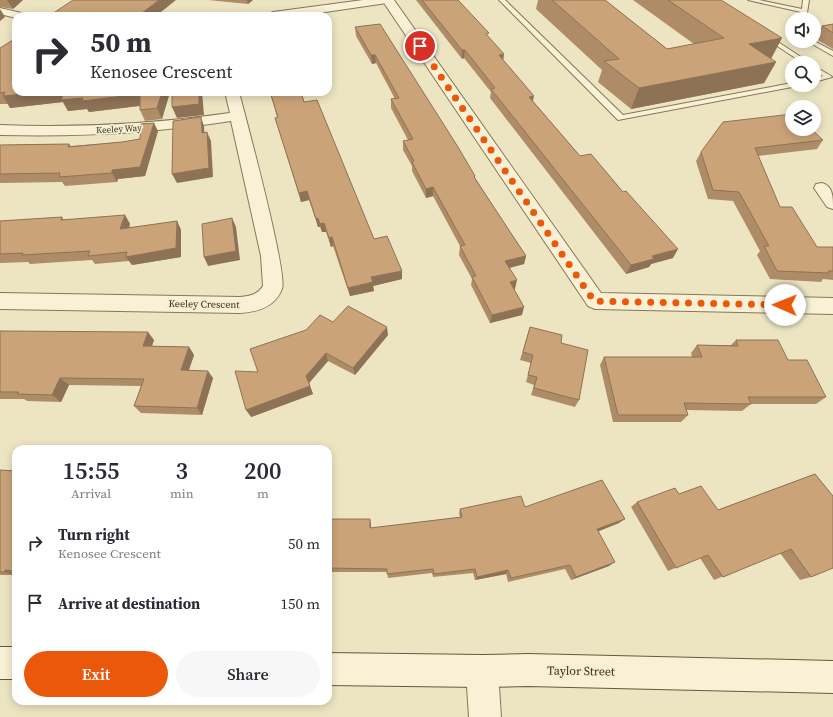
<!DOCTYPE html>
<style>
:root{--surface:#fff;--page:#f7f7f7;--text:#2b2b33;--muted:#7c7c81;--accent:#ea580c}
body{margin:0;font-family:"Source Serif 4",serif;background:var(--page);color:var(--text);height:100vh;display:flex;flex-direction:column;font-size:15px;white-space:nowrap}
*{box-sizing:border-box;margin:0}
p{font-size:13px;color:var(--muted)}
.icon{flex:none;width:22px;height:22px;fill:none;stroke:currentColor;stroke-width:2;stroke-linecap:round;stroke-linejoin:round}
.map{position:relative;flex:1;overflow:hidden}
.sheet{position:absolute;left:12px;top:445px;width:320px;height:260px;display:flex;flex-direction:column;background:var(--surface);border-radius:12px;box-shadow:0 2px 10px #0003}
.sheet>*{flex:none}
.hud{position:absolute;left:12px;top:12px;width:320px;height:84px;border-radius:12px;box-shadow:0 2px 10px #0003;background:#fff;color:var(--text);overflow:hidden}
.buttons{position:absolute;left:785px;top:12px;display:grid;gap:8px}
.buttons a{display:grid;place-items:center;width:36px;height:36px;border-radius:50%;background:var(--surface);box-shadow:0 2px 10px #0003;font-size:20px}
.pin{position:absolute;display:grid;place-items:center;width:34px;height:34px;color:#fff;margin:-17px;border:2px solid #fff;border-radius:50%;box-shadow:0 1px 4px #0007}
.me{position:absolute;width:44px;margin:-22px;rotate:271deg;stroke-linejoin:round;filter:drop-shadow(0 0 3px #0008)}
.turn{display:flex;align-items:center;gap:14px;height:84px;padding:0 12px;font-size:18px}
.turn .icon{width:52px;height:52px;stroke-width:2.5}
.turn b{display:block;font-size:28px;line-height:34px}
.eta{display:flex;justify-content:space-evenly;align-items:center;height:68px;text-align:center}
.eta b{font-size:24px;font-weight:600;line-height:28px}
.action{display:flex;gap:8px;margin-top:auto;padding:8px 12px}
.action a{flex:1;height:46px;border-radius:24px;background:var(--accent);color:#fff;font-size:16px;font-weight:600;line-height:46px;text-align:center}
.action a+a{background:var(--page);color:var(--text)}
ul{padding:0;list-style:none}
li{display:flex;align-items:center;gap:12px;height:60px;padding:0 12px}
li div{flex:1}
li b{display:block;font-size:15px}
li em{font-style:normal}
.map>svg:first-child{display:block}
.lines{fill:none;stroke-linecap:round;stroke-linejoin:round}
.service-casing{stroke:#87765a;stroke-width:2}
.minor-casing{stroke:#87765a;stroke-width:2}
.tertiary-casing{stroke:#87765a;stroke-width:2}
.secondary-casing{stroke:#69573d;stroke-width:2}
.service{fill:#f8f1d5;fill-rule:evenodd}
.minor{fill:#f8f1d5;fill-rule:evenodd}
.tertiary{fill:#f8f1d5;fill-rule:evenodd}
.secondary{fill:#f8f1d5;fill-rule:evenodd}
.wall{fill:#af8c68}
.shaded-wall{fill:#8e7255}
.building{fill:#cba379;stroke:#8e7255}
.route{stroke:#ea580c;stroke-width:7;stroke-dasharray:0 12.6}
.labels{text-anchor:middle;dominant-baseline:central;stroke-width:3.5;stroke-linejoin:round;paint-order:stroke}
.far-street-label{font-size:9px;fill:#372c1e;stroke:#f5eed2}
.street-label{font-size:10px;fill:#372c1e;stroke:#f5eed2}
.near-street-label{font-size:12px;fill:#372c1e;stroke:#f5eed2}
</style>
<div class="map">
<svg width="833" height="717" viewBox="0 0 833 717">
<rect width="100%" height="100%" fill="#ede5c2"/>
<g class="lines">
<g class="service-casing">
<g id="service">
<path d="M 499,0 L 505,0 L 623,115 L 792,83 L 792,85 L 795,85 L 792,87 L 618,120 Z"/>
<path d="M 748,0 L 759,0 L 802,9 L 803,0 L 809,0 L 806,19 L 800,19 L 801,12 Z"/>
<path d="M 765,36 L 769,36 L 810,63 L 803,63 L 765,38 Z"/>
<path d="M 807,41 L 814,41 L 833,51 L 833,56 Z"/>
<path d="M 814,66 L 831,76 L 832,77 L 814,82 L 814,78 L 823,76 L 814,71 Z"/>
</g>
</g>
<g class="minor-casing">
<g id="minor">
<path d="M 382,0 L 394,0 L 601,293 L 833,298 L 833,314 L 595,309 L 588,306 Z"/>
<path d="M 225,92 L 239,92 C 246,119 288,273 282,289 C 275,307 258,312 240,313 L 0,309 L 0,293 L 240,297 C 250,296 257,295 263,286 L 261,256 L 231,121 C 154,133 78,137 0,135 L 0,125 C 77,128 153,124 230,113 Z"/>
<path d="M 822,183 C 833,186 833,197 833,209 L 827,207 L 814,188 L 816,184 Z"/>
<path d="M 482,655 L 493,660 L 498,671 L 501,717 L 469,717 L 466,671 L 471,660 Z"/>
</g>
</g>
<g class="tertiary-casing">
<g id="tertiary">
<path d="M 363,0 L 393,0 L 387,3 L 298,16 L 267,16 L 269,14 L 273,12 Z"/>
<path d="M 0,8 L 26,14 L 28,16 L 16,16 L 16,18 L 0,14 Z"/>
</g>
</g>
<g class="secondary-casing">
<g id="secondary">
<rect x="0" y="647" width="16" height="32"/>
<path d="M 328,653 L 482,655 L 528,654 L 833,661 L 833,693 L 528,686 L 482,687 L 328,685 Z"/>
</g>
</g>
<use href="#service" class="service"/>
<use href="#minor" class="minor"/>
<use href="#tertiary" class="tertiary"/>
<use href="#secondary" class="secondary"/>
</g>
<g class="wall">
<path d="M 0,0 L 23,0 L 13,9 L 0,7 Z"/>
<path d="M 208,0 L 253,0 L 248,4 Z"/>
<path d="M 416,0 L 458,0 L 489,37 L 503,60 L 533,101 L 580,156 L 673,258 L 651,264 L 649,267 L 626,274 L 490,98 L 491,92 L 464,58 L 462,59 Z"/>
<path d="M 538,0 L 605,0 L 667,49 L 694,44 L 633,0 L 721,0 L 771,59 L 776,62 L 764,83 L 631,109 L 598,82 L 602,70 L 536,9 Z"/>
<path d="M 833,24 L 833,49 L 814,38 L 822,26 Z"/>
<path d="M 355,27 L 475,176 L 475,178 L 526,256 L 524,264 L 510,268 L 515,289 L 514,289 L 522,315 L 490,323 L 471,285 L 472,279 L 459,255 L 460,246 L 433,196 L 426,198 L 412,171 L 412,166 L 403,150 L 403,141 L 408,140 L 391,108 L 391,99 L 395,99 L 376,63 L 372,64 L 356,36 Z"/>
<path d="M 0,48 L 16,92 L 170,92 L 162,119 L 145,121 L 140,110 L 140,106 L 89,112 L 87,109 L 68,111 L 63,102 L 10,108 L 8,104 L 0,104 Z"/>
<path d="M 270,92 L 301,92 L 304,102 L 374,239 L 402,279 L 373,286 L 374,291 L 350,296 L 333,246 L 331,247 L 326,232 L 322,232 L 320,227 L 318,227 L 309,200 L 301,202 L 278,127 L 275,118 L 277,117 Z"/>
<path d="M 158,131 L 145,176 L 118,179 L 117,182 L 65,186 L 62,182 L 0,183 L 0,145 L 69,144 L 71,146 L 122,142 L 140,139 Z"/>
<path d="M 823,140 L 817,149 L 758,156 L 780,207 L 817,247 L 833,247 L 833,280 L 823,279 L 821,282 L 770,279 L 757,255 L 760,251 L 733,201 L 708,199 L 696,161 L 701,152 Z"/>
<path d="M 125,215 L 130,224 L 129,228 L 177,221 L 181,230 L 181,257 L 132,265 L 129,261 L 95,264 L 92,260 L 30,264 L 28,262 L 0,263 L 0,221 L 62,217 L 64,220 Z"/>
<path d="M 333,322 L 388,335 L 355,375 L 328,361 L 309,383 L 313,394 L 251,417 L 258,372 Z"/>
<path d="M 530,327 L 561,343 L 579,400 L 575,407 L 531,395 L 534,385 L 526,382 L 531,363 L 520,360 Z"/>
<path d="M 0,331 L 154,340 L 152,346 L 189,347 L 194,355 L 189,370 L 213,378 L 202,415 L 141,413 L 134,406 L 141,386 L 69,385 L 61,402 L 27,401 L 24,399 L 0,399 Z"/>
<path d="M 736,340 L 788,360 L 826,397 L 816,404 L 750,404 L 751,404 L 742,411 L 686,410 L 688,415 L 681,422 L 613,422 L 600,365 L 604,357 L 692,357 L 691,353 L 697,345 L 731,345 Z"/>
<path d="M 0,470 L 16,471 L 16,575 L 0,575 Z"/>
<path d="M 815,474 L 811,577 L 800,580 L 780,553 L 714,580 L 700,558 L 668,571 L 631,507 L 637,502 L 679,494 L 718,510 Z"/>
<path d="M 525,507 L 619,523 L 598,531 L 609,566 L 571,580 L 565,569 L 508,582 L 506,574 L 475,580 L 473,573 L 433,577 L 432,573 L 388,578 L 387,572 L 328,572 L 328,519 L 371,524 L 371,528 L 460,517 L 459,514 L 460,509 Z"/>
</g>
<g class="shaded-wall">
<path d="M 7,0 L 23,0 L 13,9 Z"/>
<path d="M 159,0 L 176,0 L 156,16 L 138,16 Z"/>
<path d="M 247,0 L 253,0 L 248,4 Z"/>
<path d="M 0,9 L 5,17 L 0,21 Z"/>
<path d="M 782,38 L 771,59 L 749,44 Z"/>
<path d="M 462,50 L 465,50 L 464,58 L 462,59 Z"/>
<path d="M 504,54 L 503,63 L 499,55 Z"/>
<path d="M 371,55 L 375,55 L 376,63 L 372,64 Z"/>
<path d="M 776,62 L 764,83 L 631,109 L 639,88 Z"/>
<path d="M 46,92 L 66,92 L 83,98 L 140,94 L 146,105 L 89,112 L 87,109 L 68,111 L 63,102 L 10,108 L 3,96 Z"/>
<path d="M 162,92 L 170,92 L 162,119 L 157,108 Z"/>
<path d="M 199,92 L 202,92 L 204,115 L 177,118 L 172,107 Z"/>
<path d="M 534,96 L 532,105 L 529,97 Z"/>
<path d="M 201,117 L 204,126 L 205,142 L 202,133 Z"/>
<path d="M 154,123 L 158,131 L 145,176 L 118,179 L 117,182 L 112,173 L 112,170 Z"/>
<path d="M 207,132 L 211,141 L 213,177 L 177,183 L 172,174 Z"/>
<path d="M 433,187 L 433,196 L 426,198 L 426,189 Z"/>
<path d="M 307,191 L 309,200 L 301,202 L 299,193 Z"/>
<path d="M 125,215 L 130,224 L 126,238 L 120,229 Z"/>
<path d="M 232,218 L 236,227 L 240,260 L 208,266 L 204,257 Z"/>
<path d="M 318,218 L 320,227 L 318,227 L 316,219 Z"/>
<path d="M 177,221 L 181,230 L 181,257 L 132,265 L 126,257 Z"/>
<path d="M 324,223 L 326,232 L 322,232 L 320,224 Z"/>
<path d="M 332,237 L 333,246 L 331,247 L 329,238 Z"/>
<path d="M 678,249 L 673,258 L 651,264 L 649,267 L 626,274 L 631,265 L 652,256 Z"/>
<path d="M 526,256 L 524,264 L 504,269 L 505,261 Z"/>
<path d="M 402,271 L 402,279 L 373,286 L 374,291 L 350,296 L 348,288 L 371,277 Z"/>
<path d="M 517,280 L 515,289 L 508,291 L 510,282 Z"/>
<path d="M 524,307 L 522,315 L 490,323 L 492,315 Z"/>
<path d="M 387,327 L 388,335 L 355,375 L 353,368 Z"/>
<path d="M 148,332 L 154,340 L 149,354 L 143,346 Z"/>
<path d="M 189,347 L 194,355 L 186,378 L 181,370 Z"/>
<path d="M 326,353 L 328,361 L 309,383 L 306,376 Z"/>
<path d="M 208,371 L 213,378 L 202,415 L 197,408 Z"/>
<path d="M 60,378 L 69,385 L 61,402 L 52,395 Z"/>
<path d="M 310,386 L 313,394 L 251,417 L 246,410 Z"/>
<path d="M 370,519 L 371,524 L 371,532 L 370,528 Z"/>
<path d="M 625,519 L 619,523 L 592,534 L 597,529 Z"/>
<path d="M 615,562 L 609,566 L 571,580 L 576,577 Z"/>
<path d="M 5,570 L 16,574 L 16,575 L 5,572 Z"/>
<path d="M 508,570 L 506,574 L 475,580 L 477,577 Z"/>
</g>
<g class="building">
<path d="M 73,0 L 159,0 L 138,16 L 49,16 Z"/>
<path d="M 422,0 L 458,0 L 489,33 L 486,34 L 504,54 L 499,55 L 534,96 L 529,97 L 580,156 L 591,154 L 623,192 L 626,191 L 678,249 L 652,256 L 654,259 L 631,265 L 491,89 L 495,88 L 465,50 L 462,50 Z"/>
<path d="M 552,0 L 605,0 L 667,49 L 724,38 L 668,0 L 721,0 L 782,38 L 749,44 L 776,62 L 639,88 L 604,61 L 619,59 Z"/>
<path d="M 380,24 L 458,147 L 475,176 L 474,177 L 526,256 L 505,261 L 517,280 L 510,282 L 524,307 L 492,315 L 472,277 L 476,276 L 460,246 L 465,245 L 433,187 L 426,189 L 412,162 L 414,161 L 403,141 L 413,139 L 391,99 L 399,98 L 375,55 L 371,55 L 355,27 Z"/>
<path d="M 833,24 L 833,33 L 822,26 Z"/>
<path d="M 16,38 L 16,92 L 46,92 L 3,96 L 5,92 L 0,93 L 0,48 Z"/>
<path d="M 64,92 L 162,92 L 157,108 L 140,110 L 140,94 L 82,101 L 83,98 L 61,100 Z"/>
<path d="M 172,92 L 199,92 L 199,104 L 172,107 Z"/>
<path d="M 270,92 L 301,92 L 304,102 L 317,100 L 374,239 L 387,236 L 402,271 L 371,277 L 373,282 L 348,288 L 332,237 L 329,238 L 324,223 L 320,224 L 318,218 L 316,219 L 307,191 L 299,193 L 275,118 L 278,117 Z"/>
<path d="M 792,114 L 792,129 L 811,129 L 823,140 L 755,148 L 780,207 L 792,207 L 817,247 L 833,247 L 833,271 L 828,271 L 829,273 L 777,271 L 764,246 L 769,246 L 739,192 L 713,190 L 701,152 L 723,122 Z"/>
<path d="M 201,117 L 202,133 L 207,132 L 209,168 L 172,174 L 173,121 Z"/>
<path d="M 154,123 L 140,167 L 112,170 L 112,173 L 59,177 L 60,173 L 0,174 L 0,145 L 69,144 L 68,147 L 122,142 L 140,139 L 141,124 Z"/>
<path d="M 125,215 L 120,229 L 177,221 L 176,248 L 126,257 L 127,252 L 88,256 L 90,251 L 22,255 L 23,253 L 0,254 L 0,221 L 62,217 L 61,220 Z"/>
<path d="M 232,218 L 236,251 L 204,257 L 202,224 Z"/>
<path d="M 348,306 L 387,327 L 353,368 L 326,353 L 306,376 L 310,386 L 246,410 L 235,371 L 258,372 L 250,349 L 306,330 L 320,315 L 333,322 Z"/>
<path d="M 530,327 L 562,335 L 561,343 L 588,350 L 579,400 L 534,388 L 537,377 L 528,375 L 533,355 L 523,352 Z"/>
<path d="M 0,331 L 148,332 L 143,346 L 189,347 L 181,370 L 208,371 L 197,408 L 134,406 L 144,379 L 60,378 L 52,395 L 17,394 L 19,392 L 0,392 Z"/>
<path d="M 736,340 L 778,340 L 788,360 L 807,360 L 826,397 L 748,397 L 751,404 L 684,403 L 688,415 L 618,415 L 604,357 L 702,357 L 697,345 L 738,346 Z"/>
<path d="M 0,470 L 16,471 L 16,571 L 5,570 L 5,572 L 0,572 Z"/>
<path d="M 815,474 L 833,496 L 833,568 L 811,577 L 791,549 L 723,577 L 708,555 L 676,568 L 637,502 L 675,488 L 679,494 L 701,486 L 718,510 Z"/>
<path d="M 602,480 L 625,519 L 597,529 L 615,562 L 576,577 L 570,565 L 511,578 L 508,570 L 477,577 L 475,569 L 434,574 L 433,569 L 387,574 L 387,569 L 328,568 L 328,519 L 370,519 L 370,528 L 462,517 L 460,509 L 521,496 L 525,507 Z"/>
</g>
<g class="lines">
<path class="route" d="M 420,46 L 594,301 L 785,305"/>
</g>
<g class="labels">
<g class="far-street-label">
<text transform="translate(119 129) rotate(-3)">Keeley Way</text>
</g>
<g class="street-label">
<text transform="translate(204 304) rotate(1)">Keeley Crescent</text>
</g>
<g class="near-street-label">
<text transform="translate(581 671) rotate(1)">Taylor Street</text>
</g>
</g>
</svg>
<div class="buttons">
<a><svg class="icon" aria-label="sound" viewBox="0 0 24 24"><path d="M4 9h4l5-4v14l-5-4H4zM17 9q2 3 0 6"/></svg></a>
<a><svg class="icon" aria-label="search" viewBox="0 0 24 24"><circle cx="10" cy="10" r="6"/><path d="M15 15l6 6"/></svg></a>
<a><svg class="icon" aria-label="layers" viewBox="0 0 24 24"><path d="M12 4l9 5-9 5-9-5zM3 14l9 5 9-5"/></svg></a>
</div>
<div class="pin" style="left:420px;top:46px;background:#d93025"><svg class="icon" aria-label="arrive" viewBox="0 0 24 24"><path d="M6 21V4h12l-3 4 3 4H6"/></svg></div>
<svg class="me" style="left:785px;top:305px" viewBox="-20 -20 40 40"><circle r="19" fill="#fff"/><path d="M0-13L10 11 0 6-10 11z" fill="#ea580c"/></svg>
<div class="hud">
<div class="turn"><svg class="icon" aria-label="right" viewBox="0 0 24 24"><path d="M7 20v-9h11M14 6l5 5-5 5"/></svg><div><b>50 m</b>Kenosee Crescent</div></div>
</div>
<section class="sheet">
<div class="eta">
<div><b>15:55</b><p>Arrival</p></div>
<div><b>3</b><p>min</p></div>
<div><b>200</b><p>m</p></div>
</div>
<ul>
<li><svg class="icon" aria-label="right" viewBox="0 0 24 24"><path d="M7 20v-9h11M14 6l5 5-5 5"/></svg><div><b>Turn right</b><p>Kenosee Crescent</p></div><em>50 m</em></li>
<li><svg class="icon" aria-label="arrive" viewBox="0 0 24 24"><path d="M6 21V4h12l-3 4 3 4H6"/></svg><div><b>Arrive at destination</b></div><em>150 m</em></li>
</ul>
<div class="action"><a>Exit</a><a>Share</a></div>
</section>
</div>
